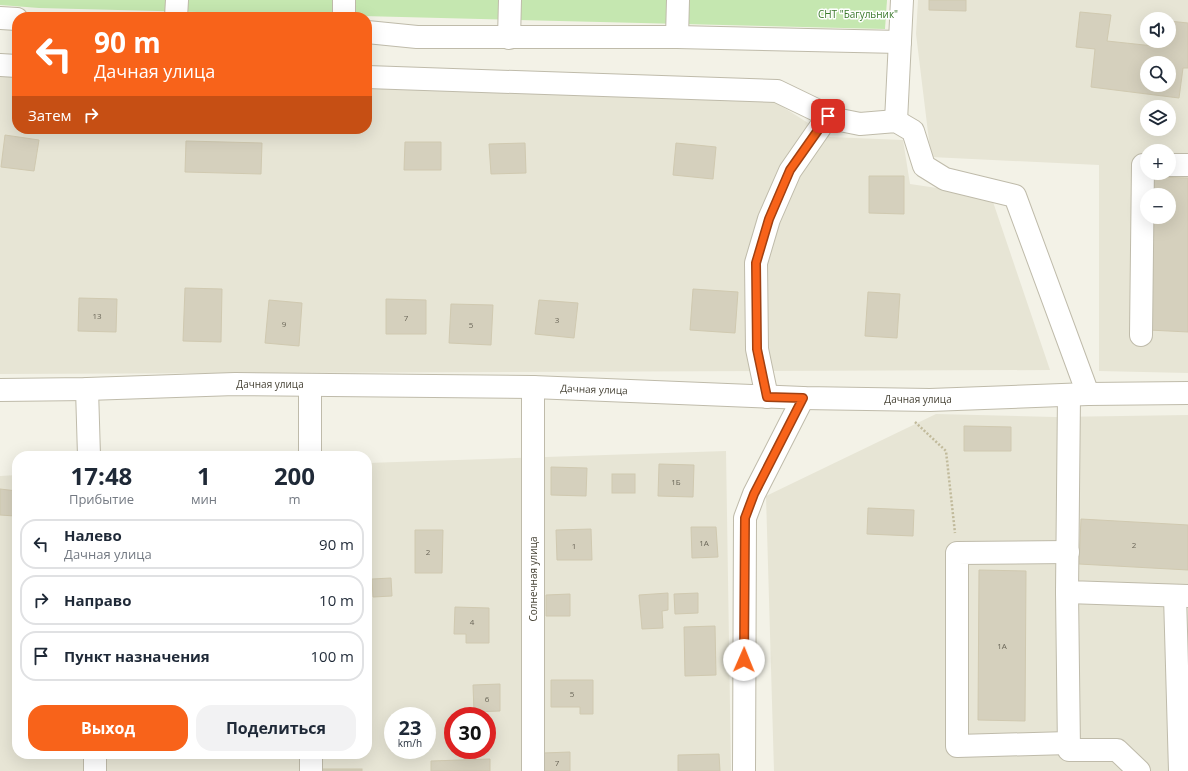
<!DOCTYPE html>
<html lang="ru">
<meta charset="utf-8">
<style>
:root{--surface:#fff;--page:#f2f2f3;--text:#1f2937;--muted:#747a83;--line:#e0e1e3;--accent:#f8631a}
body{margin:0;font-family:"Open Sans",sans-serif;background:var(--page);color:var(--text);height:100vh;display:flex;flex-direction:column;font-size:15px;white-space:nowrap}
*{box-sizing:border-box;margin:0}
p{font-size:13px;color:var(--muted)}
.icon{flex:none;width:22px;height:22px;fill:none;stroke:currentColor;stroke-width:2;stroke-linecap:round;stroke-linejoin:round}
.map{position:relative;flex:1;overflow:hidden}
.side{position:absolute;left:12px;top:451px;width:360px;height:308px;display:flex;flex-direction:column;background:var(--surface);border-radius:16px;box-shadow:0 4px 16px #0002}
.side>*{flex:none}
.top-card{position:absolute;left:12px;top:12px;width:360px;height:122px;border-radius:16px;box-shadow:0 4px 16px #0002;background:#f8631a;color:#fff;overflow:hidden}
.fabs{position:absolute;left:1140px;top:12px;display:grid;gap:8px}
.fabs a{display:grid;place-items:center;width:36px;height:36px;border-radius:50%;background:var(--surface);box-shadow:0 4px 16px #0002;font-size:20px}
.speed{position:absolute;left:384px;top:707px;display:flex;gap:8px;font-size:20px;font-weight:700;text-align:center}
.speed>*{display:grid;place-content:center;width:52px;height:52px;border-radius:50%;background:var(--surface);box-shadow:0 4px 16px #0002;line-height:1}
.speed small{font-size:10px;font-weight:400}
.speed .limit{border:6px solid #d22;background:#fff;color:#111}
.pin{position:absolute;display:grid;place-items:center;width:34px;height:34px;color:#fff;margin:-17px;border-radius:8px;box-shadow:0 2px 6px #0006}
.me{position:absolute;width:44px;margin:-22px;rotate:1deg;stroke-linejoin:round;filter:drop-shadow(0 0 3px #0008)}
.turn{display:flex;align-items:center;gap:14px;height:84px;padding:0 16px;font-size:18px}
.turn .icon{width:52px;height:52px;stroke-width:2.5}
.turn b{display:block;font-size:28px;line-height:34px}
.then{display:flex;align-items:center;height:38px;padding:0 16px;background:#0003;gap:8px;font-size:15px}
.eta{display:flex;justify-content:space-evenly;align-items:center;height:68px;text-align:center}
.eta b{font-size:24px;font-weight:700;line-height:28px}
.primary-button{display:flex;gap:8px;margin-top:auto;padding:8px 16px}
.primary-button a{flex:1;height:46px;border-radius:16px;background:var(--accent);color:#fff;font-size:16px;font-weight:700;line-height:46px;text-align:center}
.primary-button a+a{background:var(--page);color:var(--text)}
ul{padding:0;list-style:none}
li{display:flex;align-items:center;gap:12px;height:50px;margin:0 8px 6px;padding:0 8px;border:2px solid var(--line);border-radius:16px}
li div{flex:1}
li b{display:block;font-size:15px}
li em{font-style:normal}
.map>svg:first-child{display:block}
.residential{fill:#e7e5d5;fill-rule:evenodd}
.green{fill:#c5e7b0}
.building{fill:#d5d0bd;stroke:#d0c9b0;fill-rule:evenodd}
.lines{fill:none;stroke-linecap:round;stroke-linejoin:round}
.minor-casing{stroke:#bfbbaa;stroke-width:24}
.path{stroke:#c1ba9b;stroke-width:2.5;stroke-dasharray:2 2;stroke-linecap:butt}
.minor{stroke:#fff;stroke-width:22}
.route-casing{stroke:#a14011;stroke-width:10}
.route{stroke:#f8631a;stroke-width:7}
.labels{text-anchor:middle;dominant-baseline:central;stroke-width:3;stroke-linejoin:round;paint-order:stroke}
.number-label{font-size:8px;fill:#6a6658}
.park-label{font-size:10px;fill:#39782a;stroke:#fff}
.street-label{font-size:10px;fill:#474336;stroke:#fff}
</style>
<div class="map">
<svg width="1188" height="771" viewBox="0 0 1188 771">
<rect width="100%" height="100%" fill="#f3f2e7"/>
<g class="residential">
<path d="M 918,0 L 1188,0 L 1188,373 L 1099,371 L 1099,165 L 931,157 L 916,34 ZM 1147,19 L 1169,19 L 1169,41 L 1147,41 ZM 1147,63 L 1169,63 L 1169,85 L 1147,85 ZM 1147,107 L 1169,107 L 1169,129 L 1147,129 ZM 1147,151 L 1169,151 L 1169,173 L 1147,173 ZM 1147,195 L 1169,195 L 1169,217 L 1147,217 Z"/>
<path d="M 0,72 L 17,73 L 17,129 L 367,129 L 367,85 L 772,100 L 830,137 L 903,140 L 910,184 L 991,196 L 1050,370 L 0,374 Z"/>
<path d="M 936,414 L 1055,417 L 1188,415 L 1188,771 L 774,771 L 766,496 Z"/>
<path d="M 726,451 L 731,771 L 0,771 L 0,476 L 17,475 L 17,754 L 367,754 L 367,463 ZM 393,716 L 427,716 L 427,750 L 393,750 ZM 453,716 L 487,716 L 487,750 L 453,750 Z"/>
</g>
<path class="green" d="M 0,0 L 887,0 L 885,29 L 39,8 L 0,5 Z"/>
<g class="building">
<path d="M 929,0 L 966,0 L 966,11 L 929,10 Z"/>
<path d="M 1080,12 L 1111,15 L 1107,41 L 1163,47 L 1164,41 L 1169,41 L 1169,21 L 1188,23 L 1188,68 L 1183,68 L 1179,98 L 1091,87 L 1095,49 L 1076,47 ZM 1147,63 L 1169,63 L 1169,85 L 1147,85 Z"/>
<path d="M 5,135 L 39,140 L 34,171 L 1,167 Z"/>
<path d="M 186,141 L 262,143 L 261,174 L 185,172 Z"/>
<path d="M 405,142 L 441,142 L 441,170 L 404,170 Z"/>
<path d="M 525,143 L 526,173 L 491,174 L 489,144 Z"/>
<path d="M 676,143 L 716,147 L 713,179 L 673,175 Z"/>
<path d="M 869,176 L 904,176 L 904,214 L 869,213 Z"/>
<path d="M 1153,177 L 1188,178 L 1188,332 L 1149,330 L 1152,217 L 1169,217 L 1169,195 L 1153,195 Z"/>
<path d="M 185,288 L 222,289 L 221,342 L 183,341 Z"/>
<path d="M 693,289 L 738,292 L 735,333 L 690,330 Z"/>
<path d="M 868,292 L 900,294 L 897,338 L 865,336 Z"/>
<path d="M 79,298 L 117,299 L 116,332 L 78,331 Z"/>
<path d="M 386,299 L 426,300 L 426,334 L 386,334 Z"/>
<path d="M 269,300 L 302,303 L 299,346 L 265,343 Z"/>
<path d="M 539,300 L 578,303 L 574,338 L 535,334 Z"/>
<path d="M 451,304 L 493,305 L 491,345 L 449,343 Z"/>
<path d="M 964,426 L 1011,427 L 1011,451 L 964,451 Z"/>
<path d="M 659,464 L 694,465 L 693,497 L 658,496 Z"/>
<path d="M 551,467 L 587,468 L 586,496 L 551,495 Z"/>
<rect x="612" y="474" width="23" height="19"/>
<path d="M 0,489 L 17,491 L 15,516 L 0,515 Z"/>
<path d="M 868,508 L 914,510 L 913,536 L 867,534 Z"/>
<path d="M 1081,519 L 1188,525 L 1188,570 L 1079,564 Z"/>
<path d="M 691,527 L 716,527 L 718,557 L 692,558 Z"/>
<path d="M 591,529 L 592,560 L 557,560 L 556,530 Z"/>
<path d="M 415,530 L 443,530 L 442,573 L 415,573 Z"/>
<path d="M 979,570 L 1026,571 L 1025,721 L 978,720 Z"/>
<path d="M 391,578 L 392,596 L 373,597 L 372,579 Z"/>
<path d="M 668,593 L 668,610 L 662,611 L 663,628 L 642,629 L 639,595 Z"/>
<path d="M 698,593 L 698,613 L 675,614 L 674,594 Z"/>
<path d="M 570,594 L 570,616 L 546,616 L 546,595 Z"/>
<path d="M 455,607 L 489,608 L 489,643 L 466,643 L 466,634 L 454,634 Z"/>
<path d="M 715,626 L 716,675 L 685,676 L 684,627 Z"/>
<path d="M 551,680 L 593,680 L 593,714 L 580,714 L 580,707 L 551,707 Z"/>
<path d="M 500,684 L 500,711 L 474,712 L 473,685 Z"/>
<path d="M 487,735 L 490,735 L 489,750 L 475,750 L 487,750 Z"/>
<path d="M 570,752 L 570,771 L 544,771 L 543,753 Z"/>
<path d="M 719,754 L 720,771 L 678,771 L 678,755 Z"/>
<path d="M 490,759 L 490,771 L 431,771 L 431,761 Z"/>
<rect x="322" y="769" width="40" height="2"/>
</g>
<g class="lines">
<g class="minor-casing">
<g id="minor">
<path d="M 176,17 L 177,0"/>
<path d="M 344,17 L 344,0"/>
<path d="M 0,18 L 17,19"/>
<path d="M 367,32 L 417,37 L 677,37 L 900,42"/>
<path d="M 677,37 L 678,0"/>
<path d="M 509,38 L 510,0"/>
<path d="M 0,65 L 17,66"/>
<path d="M 367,77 L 777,91 L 835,119 L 860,124 L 896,121 L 913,131 L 924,166 L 945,179 L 1015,196 L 1088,394"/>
<path d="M 896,121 L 902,0"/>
<path d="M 1169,165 L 1188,165"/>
<path d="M 1141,335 L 1143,165 L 1147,165"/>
<path d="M 310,385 L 310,456"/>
<path d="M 533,387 L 533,771"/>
<path d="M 87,389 L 89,456"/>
<path d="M 0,390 L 87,389 L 235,384 L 533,387 L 803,398 L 930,400 L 1088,394 L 1188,393"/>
<path d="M 1069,395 L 1067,592 L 1188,596"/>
<path d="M 767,397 L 757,349 L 756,263 L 769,219 L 790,171 L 828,116"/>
<path d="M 1068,552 L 957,553 L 957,746 L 1069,743"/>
<path d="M 1067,592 L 1069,750 L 1117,750 L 1139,771"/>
<path d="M 1175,596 L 1180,771"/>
<path d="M 95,754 L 95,771"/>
<path d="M 311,754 L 311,771"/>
<path d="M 744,771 L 745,518 L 754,494 L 803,398"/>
</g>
</g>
<path class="path" d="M 915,422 L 946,451 L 955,533"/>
<use href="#minor" class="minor"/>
</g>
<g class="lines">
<g class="route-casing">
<path id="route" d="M 744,660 L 745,518 L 754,494 L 803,398 L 767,397 L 757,349 L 756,263 L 769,219 L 790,170 L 828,116"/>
</g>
<use href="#route" class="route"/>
</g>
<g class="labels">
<g class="number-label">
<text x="97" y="315">13</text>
<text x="406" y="317">7</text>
<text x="557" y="319">3</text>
<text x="284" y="323">9</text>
<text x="471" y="324">5</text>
<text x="676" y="481">1Б</text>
<text x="704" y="542">1А</text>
<text x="1134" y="544">2</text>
<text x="574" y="545">1</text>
<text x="428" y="551">2</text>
<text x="472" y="621">4</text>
<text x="1002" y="645">1А</text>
<text x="572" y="693">5</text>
<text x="487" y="698">6</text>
<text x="557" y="762">7</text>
</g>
<g class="park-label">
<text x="858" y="14">СНТ "Багульник"</text>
</g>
<g class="street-label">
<text x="270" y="384">Дачная улица</text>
<text transform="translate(594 389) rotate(2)">Дачная улица</text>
<text x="918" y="399">Дачная улица</text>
<text transform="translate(533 579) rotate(-90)">Солнечная улица</text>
</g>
</g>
</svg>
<div class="fabs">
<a><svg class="icon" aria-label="sound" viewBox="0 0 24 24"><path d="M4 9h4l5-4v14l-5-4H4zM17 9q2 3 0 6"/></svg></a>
<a><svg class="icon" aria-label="search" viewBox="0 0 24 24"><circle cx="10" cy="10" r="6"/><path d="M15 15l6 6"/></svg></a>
<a><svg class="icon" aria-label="layers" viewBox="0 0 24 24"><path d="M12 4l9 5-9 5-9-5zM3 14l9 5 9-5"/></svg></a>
<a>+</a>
<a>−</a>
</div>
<div class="speed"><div>23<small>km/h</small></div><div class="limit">30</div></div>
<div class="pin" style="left:828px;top:116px;background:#d93025"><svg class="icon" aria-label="arrive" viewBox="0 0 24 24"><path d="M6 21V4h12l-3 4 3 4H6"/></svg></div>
<svg class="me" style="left:744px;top:660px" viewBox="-20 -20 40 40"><circle r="19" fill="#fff"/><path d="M0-13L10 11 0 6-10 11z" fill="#f8631a"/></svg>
<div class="top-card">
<div class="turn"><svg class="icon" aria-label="left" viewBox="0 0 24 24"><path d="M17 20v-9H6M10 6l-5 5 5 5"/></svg><div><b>90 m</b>Дачная улица</div></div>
<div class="then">Затем<svg class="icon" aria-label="right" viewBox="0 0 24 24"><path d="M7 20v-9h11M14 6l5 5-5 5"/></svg></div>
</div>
<section class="side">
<div class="eta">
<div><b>17:48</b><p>Прибытие</p></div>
<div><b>1</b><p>мин</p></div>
<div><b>200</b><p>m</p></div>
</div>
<ul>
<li><svg class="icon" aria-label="left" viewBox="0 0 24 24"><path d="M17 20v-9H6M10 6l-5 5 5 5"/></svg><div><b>Налево</b><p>Дачная улица</p></div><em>90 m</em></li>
<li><svg class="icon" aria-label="right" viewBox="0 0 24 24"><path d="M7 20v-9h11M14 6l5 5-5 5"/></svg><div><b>Направо</b></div><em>10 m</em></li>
<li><svg class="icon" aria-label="arrive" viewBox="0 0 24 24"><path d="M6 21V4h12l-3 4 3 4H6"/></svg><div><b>Пункт назначения</b></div><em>100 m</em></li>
</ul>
<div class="primary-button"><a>Выход</a><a>Поделиться</a></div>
</section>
</div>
